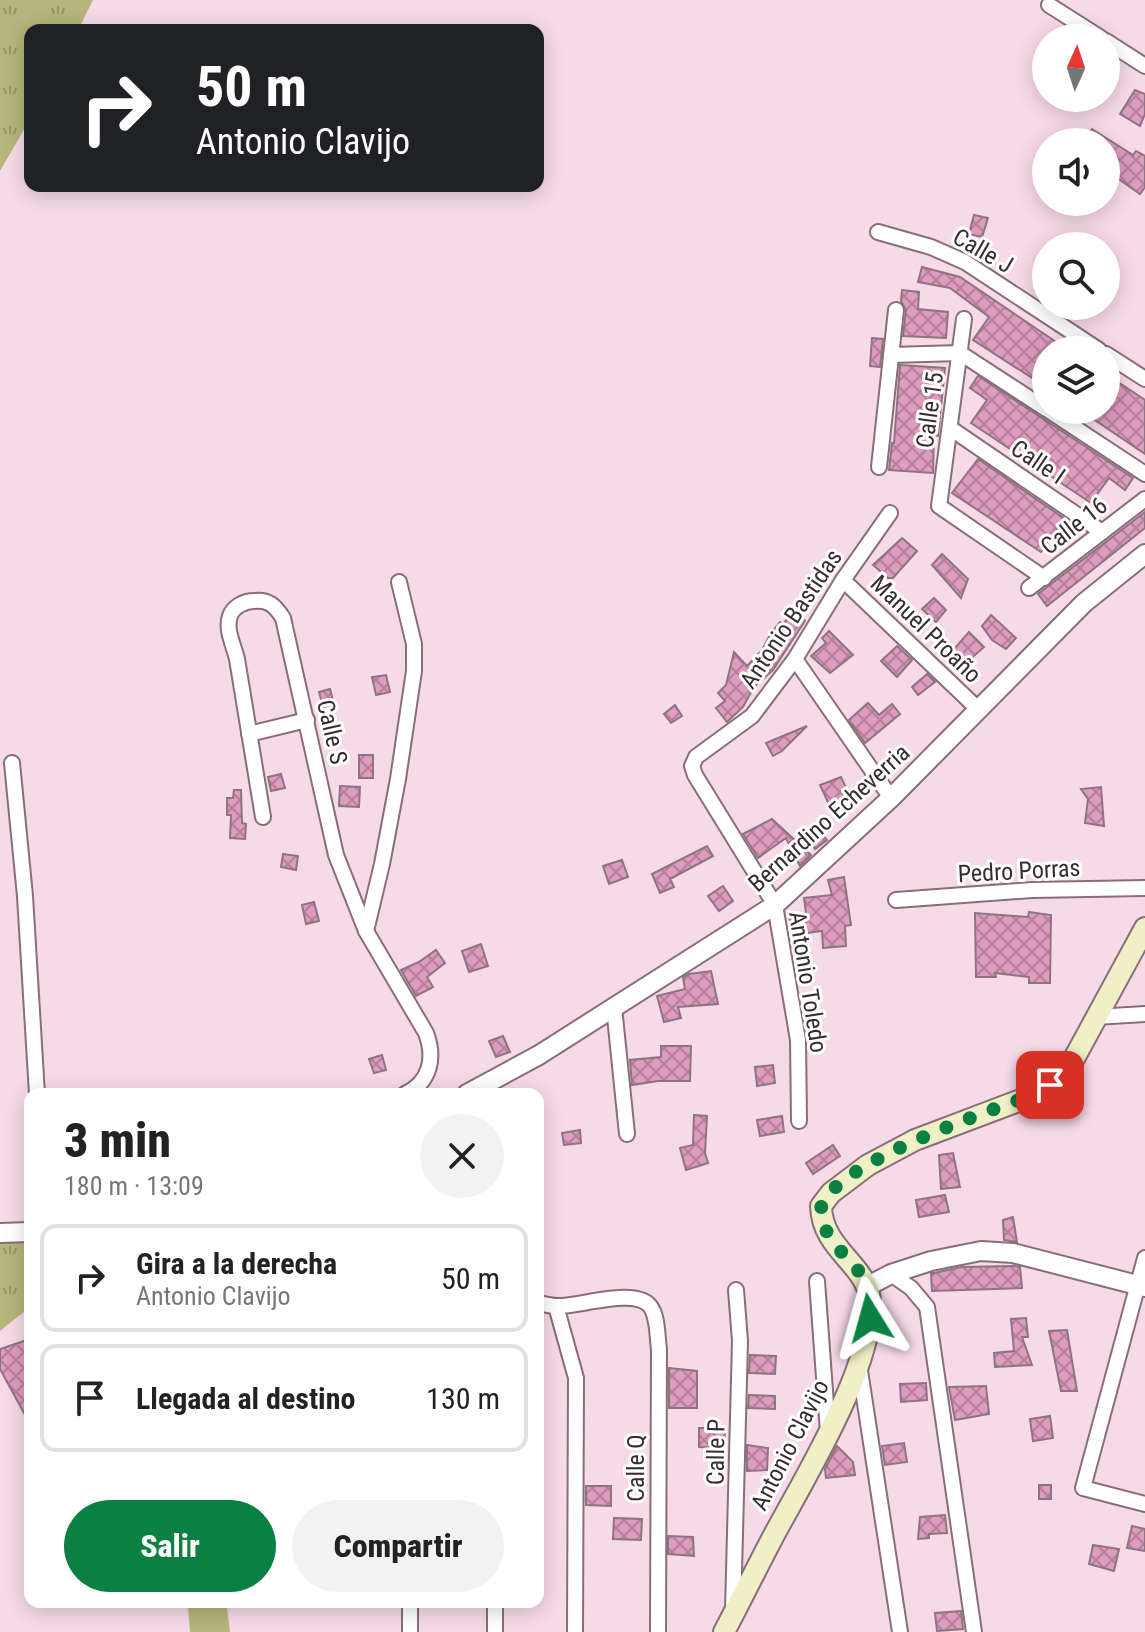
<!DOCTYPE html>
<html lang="es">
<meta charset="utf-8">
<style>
:root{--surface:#fff;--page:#f2f2f2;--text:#222;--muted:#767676;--line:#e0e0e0;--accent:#0b8043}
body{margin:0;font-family:"Roboto Condensed",sans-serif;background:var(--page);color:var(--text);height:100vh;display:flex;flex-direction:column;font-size:30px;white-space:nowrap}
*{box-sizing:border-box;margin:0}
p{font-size:26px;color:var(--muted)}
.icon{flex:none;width:44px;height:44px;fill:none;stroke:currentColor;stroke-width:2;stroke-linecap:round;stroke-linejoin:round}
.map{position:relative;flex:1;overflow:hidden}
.details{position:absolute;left:24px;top:1088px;width:520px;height:520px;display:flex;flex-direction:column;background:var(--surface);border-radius:16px;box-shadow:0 4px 20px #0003}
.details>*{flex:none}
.hud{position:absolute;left:24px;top:24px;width:520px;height:168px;border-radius:16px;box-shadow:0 4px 20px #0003;background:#202124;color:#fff;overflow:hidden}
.needle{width:52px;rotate:3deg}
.tools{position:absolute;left:1032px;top:24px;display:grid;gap:16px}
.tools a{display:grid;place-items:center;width:88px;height:88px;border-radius:50%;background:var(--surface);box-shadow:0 4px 20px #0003;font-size:40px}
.pin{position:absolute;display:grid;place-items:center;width:68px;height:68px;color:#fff;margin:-34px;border-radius:16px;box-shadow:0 4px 12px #0006}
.me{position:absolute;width:88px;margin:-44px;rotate:352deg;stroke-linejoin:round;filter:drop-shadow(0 0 6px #0008)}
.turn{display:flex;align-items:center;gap:28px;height:168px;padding:0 40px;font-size:36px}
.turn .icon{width:104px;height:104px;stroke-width:2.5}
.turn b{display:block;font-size:56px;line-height:68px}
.round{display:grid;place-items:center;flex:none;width:84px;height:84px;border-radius:42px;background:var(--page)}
.overview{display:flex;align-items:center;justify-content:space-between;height:136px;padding:0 40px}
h1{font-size:48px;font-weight:800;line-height:60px}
.action{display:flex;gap:16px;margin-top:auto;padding:16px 40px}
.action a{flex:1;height:92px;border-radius:48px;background:var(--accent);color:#fff;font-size:32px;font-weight:800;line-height:92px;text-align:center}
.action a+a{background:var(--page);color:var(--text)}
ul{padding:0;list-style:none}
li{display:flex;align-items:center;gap:24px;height:108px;margin:0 16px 12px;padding:0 24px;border:4px solid var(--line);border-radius:16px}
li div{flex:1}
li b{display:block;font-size:30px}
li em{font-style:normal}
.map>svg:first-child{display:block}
.grass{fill:url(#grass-tufts)}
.garden{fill:#b4b67b}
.building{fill:url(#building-cross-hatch);stroke:#8e7481;stroke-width:2}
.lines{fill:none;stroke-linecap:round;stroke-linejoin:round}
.minor-casing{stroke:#886e7b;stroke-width:18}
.tertiary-casing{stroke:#886e7b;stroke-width:22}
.secondary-casing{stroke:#886e7b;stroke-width:24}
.minor{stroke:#fff;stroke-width:14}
.tertiary{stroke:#fff;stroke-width:18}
.secondary{stroke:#f0f0c6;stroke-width:20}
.route{stroke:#0b8043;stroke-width:14;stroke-dasharray:0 25.2}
.labels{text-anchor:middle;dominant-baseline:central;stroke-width:6;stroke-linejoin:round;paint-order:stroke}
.street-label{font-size:24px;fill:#362b30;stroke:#fff}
</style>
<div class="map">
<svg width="1145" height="1632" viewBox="0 0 1145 1632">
<defs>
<pattern id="grass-tufts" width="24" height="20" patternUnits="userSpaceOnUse" patternTransform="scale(2)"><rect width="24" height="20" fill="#b4b67b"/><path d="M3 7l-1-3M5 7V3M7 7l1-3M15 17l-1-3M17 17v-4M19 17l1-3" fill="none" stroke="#939465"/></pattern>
<pattern id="building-cross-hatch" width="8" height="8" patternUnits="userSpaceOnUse" patternTransform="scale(2)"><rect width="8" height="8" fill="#de9cbf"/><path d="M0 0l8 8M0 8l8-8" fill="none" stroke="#b57f9c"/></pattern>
</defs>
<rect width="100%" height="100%" fill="#f7dae8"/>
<g class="grass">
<path d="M 0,0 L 93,0 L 78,30 L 30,30 L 30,119 L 0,171 Z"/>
<path d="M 30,1230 L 30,1307 L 0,1331 L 0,1232 Z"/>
</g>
<path class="garden" d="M 188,1606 L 227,1608 L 230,1632 L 190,1632 Z"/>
<g class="building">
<path d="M 1135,90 L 1145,94 L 1145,114 L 1140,126 L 1120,114 Z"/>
<path d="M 1092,129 L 1133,155 L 1136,151 L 1145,156 L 1145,187 L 1140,194 L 1106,170 L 1106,142 L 1084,142 Z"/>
<path d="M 974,215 L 988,218 L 982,237 L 969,234 Z"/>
<path d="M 922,267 L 960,277 L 1068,350 L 1046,350 L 1046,387 L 973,340 L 989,317 L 950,288 L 918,282 Z"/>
<path d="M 902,290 L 919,292 L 918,309 L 948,312 L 946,338 L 903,336 L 906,310 L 901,301 Z"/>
<path d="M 872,338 L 883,339 L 880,367 L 870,366 Z"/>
<path d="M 900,365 L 945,368 L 938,436 L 934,435 L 933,473 L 889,470 L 892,443 L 894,443 Z"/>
<path d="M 1106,374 L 1145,400 L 1145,454 L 1080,410 L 1106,410 Z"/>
<path d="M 978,376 L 1042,418 L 1133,478 L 1125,490 L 1109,478 L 1091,503 L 971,423 L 987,400 L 970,388 Z"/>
<path d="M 978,459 L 1065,519 L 1041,552 L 952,493 Z"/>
<path d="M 1145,512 L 1145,528 L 1047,606 L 1038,594 Z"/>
<path d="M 902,538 L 917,551 L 893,578 L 888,578 L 873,565 Z"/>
<path d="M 942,554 L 968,579 L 961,598 L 932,565 Z"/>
<path d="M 934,598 L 946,610 L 936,622 L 922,609 Z"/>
<path d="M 794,610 L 805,621 L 773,670 L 754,687 L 743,707 L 727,722 L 716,708 L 725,701 L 718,693 L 726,685 L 734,652 L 747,666 L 762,650 L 771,633 L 780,622 L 783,624 Z"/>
<path d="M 991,615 L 1016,638 L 1006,649 L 992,640 L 982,626 Z"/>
<path d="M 829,631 L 853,655 L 830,673 L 811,656 L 826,643 L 822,638 Z"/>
<path d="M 969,632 L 984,647 L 958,670 L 947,657 Z"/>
<path d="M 897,646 L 912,660 L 897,677 L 881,661 Z"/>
<path d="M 927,674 L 935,682 L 918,695 L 912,687 Z"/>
<path d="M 386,675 L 390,692 L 376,695 L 372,677 Z"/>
<path d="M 330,689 L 334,704 L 323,707 L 319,692 Z"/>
<path d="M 868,703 L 879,715 L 892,704 L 900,714 L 865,743 L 849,720 Z"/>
<path d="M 675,705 L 682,716 L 671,723 L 664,714 Z"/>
<path d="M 807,726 L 782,751 L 773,756 L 766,743 Z"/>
<rect x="359" y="755" width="14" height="23"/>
<path d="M 281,774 L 285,788 L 271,791 L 268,777 Z"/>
<path d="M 841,777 L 854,805 L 833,813 L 820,785 Z"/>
<path d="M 340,786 L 360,787 L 359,807 L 339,806 Z"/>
<path d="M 1101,787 L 1104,826 L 1085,823 L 1088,799 L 1081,789 Z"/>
<path d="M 234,790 L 241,790 L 242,823 L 246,824 L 245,839 L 230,838 L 231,815 L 227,815 L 227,798 L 233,798 Z"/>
<path d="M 772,819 L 811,855 L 800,866 L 786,838 L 758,858 L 743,834 Z"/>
<path d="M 814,824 L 827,840 L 815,849 L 804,831 Z"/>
<path d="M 707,846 L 713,856 L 670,879 L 674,887 L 660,893 L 652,874 Z"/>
<path d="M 283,854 L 298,856 L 296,870 L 281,867 Z"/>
<path d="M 622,860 L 628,877 L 609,884 L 603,866 Z"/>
<path d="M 987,867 L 999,867 L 1000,882 L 988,883 Z"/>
<path d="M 844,877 L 851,925 L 845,926 L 846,946 L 823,948 L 822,931 L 793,935 L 789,916 L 806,913 L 804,898 L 832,895 L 828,880 Z"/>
<path d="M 723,886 L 733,901 L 719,911 L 708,896 Z"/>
<path d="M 314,902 L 319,921 L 306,924 L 302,905 Z"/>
<path d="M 1029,912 L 1051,915 L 1050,983 L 1029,983 L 1029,977 L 995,973 L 996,977 L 976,977 L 975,913 L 1028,917 Z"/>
<path d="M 481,944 L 488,966 L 469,972 L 462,951 Z"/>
<path d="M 436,950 L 445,963 L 427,977 L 433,987 L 416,996 L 401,970 L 419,962 Z"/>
<path d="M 711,971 L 718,1004 L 678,1007 L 681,1018 L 664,1022 L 657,996 L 685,989 L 683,977 L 689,974 Z"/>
<path d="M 503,1036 L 510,1052 L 496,1057 L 489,1041 Z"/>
<path d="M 661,1046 L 691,1046 L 690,1081 L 658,1081 L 632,1085 L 630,1060 L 661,1057 Z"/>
<path d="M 382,1055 L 386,1070 L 374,1073 L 369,1059 Z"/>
<path d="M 773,1065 L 775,1083 L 757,1086 L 755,1067 Z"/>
<path d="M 694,1115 L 707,1116 L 705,1153 L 708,1163 L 686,1170 L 680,1148 L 693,1145 Z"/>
<path d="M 782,1116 L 784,1132 L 760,1136 L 757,1120 Z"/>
<path d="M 580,1130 L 581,1143 L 564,1145 L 562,1133 Z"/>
<path d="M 833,1145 L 840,1156 L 813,1174 L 806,1163 Z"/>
<path d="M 953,1153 L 960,1187 L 941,1189 L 939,1155 Z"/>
<path d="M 945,1195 L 949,1212 L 919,1217 L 916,1200 Z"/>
<path d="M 1013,1217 L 1017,1242 L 1004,1240 L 1003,1220 Z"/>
<path d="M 1014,1266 L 1020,1267 L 1022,1288 L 932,1291 L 931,1273 L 934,1273 L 961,1267 Z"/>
<path d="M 1026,1318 L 1028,1337 L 1022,1337 L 1032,1365 L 995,1367 L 994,1353 L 1014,1351 L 1011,1319 Z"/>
<path d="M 1067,1330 L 1077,1391 L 1061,1391 L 1049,1331 Z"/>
<path d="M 30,1339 L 30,1424 L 0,1369 L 0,1349 Z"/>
<path d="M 750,1355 L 776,1356 L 775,1374 L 749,1373 Z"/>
<path d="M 669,1368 L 697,1371 L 697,1408 L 669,1408 Z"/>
<path d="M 926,1383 L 927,1400 L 901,1402 L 900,1384 Z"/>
<path d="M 986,1386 L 989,1414 L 955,1420 L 949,1387 Z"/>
<path d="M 749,1395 L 775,1396 L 775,1409 L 748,1408 Z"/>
<path d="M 1050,1416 L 1053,1438 L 1033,1441 L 1030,1419 Z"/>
<path d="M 699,1428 L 725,1428 L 724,1448 L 699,1447 Z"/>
<path d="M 904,1443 L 907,1462 L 885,1465 L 882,1446 Z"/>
<path d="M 747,1445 L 768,1448 L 767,1470 L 747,1471 Z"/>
<path d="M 837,1446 L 853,1462 L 855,1475 L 826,1478 L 825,1469 Z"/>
<rect x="1039" y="1485" width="12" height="14"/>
<path d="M 586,1486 L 611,1486 L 611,1506 L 586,1505 Z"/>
<path d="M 945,1515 L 947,1533 L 929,1534 L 929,1538 L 918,1539 L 920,1517 Z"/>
<path d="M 614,1518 L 642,1519 L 641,1540 L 613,1539 Z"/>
<path d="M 1132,1526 L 1145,1529 L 1145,1551 L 1127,1548 Z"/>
<path d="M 668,1536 L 693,1537 L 694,1556 L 668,1554 Z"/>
<path d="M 1093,1545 L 1119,1549 L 1114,1571 L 1089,1564 Z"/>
<path d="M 961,1611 L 963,1629 L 937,1631 L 935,1613 Z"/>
</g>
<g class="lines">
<g class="minor-casing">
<g id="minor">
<path d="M 1049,5 L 1101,38"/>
<path d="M 1106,41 L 1145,66"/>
<path d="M 878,232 L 931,247 L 965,262 L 1099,350"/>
<path d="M 964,319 L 939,506 L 1044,578"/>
<path d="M 1106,354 L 1145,379"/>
<path d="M 891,355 L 960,353 L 1046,409"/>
<path d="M 1048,410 L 1145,474"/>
<path d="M 950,428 L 1102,532"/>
<path d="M 879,467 L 896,310"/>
<path d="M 843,580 L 979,710"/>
<path d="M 1029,588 L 1145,499"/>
<path d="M 795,659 L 891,798"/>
<path d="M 249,734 L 307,720"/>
<path d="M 12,763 L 25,896 L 37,1094"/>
<path d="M 263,817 C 254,764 246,711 237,659 C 234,646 225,629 230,616 C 233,607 244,601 254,601 C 269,599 275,606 283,618 L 336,855 L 366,931 L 426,1033 C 435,1057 431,1082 405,1094"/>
<path d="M 896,900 L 1032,890 L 1145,888"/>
<path d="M 366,931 L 382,864 L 398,779 L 414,671 L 414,644 L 399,582"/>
<path d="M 614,1007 L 627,1134"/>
<path d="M 1095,1017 L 1145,1014"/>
<path d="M 799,1121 L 798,1040 L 775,905 L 695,775 L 692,766 L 696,757 L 752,716 L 795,659 L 843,580 L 890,513"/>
<path d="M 1145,1258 L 1083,1488 L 1145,1504"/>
<path d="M 891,1274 L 911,1288 L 927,1307 L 974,1632"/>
<path d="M 817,1281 L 828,1432"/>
<path d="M 538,1303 C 544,1304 551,1306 557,1306 C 578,1307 635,1287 650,1306 C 658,1316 657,1336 659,1349 L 658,1632"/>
<path d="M 556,1306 L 576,1378 L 575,1632"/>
<path d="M 859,1364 L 900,1632"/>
<path d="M 733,1610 L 740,1341 L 736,1290"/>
<path d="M 410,1632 L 410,1602"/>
<path d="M 495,1632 L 495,1602"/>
</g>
</g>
<g class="tertiary-casing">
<g id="tertiary">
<path d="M 467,1094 L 539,1055 L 775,905 L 891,798 L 1084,603 L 1145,554"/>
<path d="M 0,1233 L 30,1232"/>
<path d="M 868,1286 L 891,1274 L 931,1261 L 981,1251 L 1013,1253 L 1145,1287"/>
</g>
</g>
<g class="secondary-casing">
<path id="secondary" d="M 724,1632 C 741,1600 757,1567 774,1535 C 804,1479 876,1362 870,1300 C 867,1264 822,1250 821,1206 L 831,1193 L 868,1165 L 915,1140 L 1034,1095 L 1064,1077 L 1145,928"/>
</g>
<use href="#minor" class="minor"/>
<use href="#tertiary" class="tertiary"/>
<use href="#secondary" class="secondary"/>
</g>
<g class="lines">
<path class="route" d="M 870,1318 C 870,1308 871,1298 868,1288 C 862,1266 830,1249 823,1222 C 821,1217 820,1210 822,1204 C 842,1161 988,1111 1034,1095 L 1050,1085"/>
</g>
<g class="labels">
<g class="street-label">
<text transform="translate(983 251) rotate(30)">Calle J</text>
<text transform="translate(930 410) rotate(-82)">Calle 15</text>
<text transform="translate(1038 462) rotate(34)">Calle I</text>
<text transform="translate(1074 526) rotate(-38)">Calle 16</text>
<text transform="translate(791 619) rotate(-56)">Antonio Bastidas</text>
<text transform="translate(926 629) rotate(44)">Manuel Proaño</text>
<text transform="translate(332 732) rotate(77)">Calle S</text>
<text transform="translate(829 818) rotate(-42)">Bernardino Echeverria</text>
<text transform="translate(1019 871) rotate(-3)">Pedro Porras</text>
<text transform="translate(808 982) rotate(81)">Antonio Toledo</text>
<text transform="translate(790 1445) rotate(-63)">Antonio Clavijo</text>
<text transform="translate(716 1452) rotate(-89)">Calle P</text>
<text transform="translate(636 1468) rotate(-90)">Calle Q</text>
</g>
</g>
</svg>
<div class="tools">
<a><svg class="needle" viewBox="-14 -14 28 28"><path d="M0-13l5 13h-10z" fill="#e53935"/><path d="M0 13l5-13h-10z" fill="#767676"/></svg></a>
<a><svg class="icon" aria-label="sound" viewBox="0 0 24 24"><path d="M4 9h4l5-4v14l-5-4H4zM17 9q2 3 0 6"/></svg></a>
<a><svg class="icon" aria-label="search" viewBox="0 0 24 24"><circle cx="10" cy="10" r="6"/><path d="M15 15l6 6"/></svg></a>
<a><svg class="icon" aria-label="layers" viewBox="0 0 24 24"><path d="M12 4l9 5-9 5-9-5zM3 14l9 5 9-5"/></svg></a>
</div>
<div class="pin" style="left:1050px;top:1085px;background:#d93025"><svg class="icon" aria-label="arrive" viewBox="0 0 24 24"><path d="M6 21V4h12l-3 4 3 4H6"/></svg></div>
<svg class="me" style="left:870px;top:1318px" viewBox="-20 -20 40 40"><path d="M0-17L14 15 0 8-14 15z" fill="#0b8043" stroke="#fff" stroke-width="4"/></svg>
<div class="hud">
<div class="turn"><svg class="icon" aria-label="right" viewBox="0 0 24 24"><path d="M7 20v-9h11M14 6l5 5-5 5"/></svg><div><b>50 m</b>Antonio Clavijo</div></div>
</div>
<section class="details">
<div class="overview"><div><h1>3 min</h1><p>180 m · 13:09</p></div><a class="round"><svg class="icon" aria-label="close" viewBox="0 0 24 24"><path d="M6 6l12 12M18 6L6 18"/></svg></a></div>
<ul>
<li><svg class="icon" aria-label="right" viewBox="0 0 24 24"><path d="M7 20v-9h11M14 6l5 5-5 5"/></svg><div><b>Gira a la derecha</b><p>Antonio Clavijo</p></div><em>50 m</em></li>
<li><svg class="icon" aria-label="arrive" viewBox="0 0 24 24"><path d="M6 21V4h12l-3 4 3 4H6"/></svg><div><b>Llegada al destino</b></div><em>130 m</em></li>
</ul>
<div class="action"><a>Salir</a><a>Compartir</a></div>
</section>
</div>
